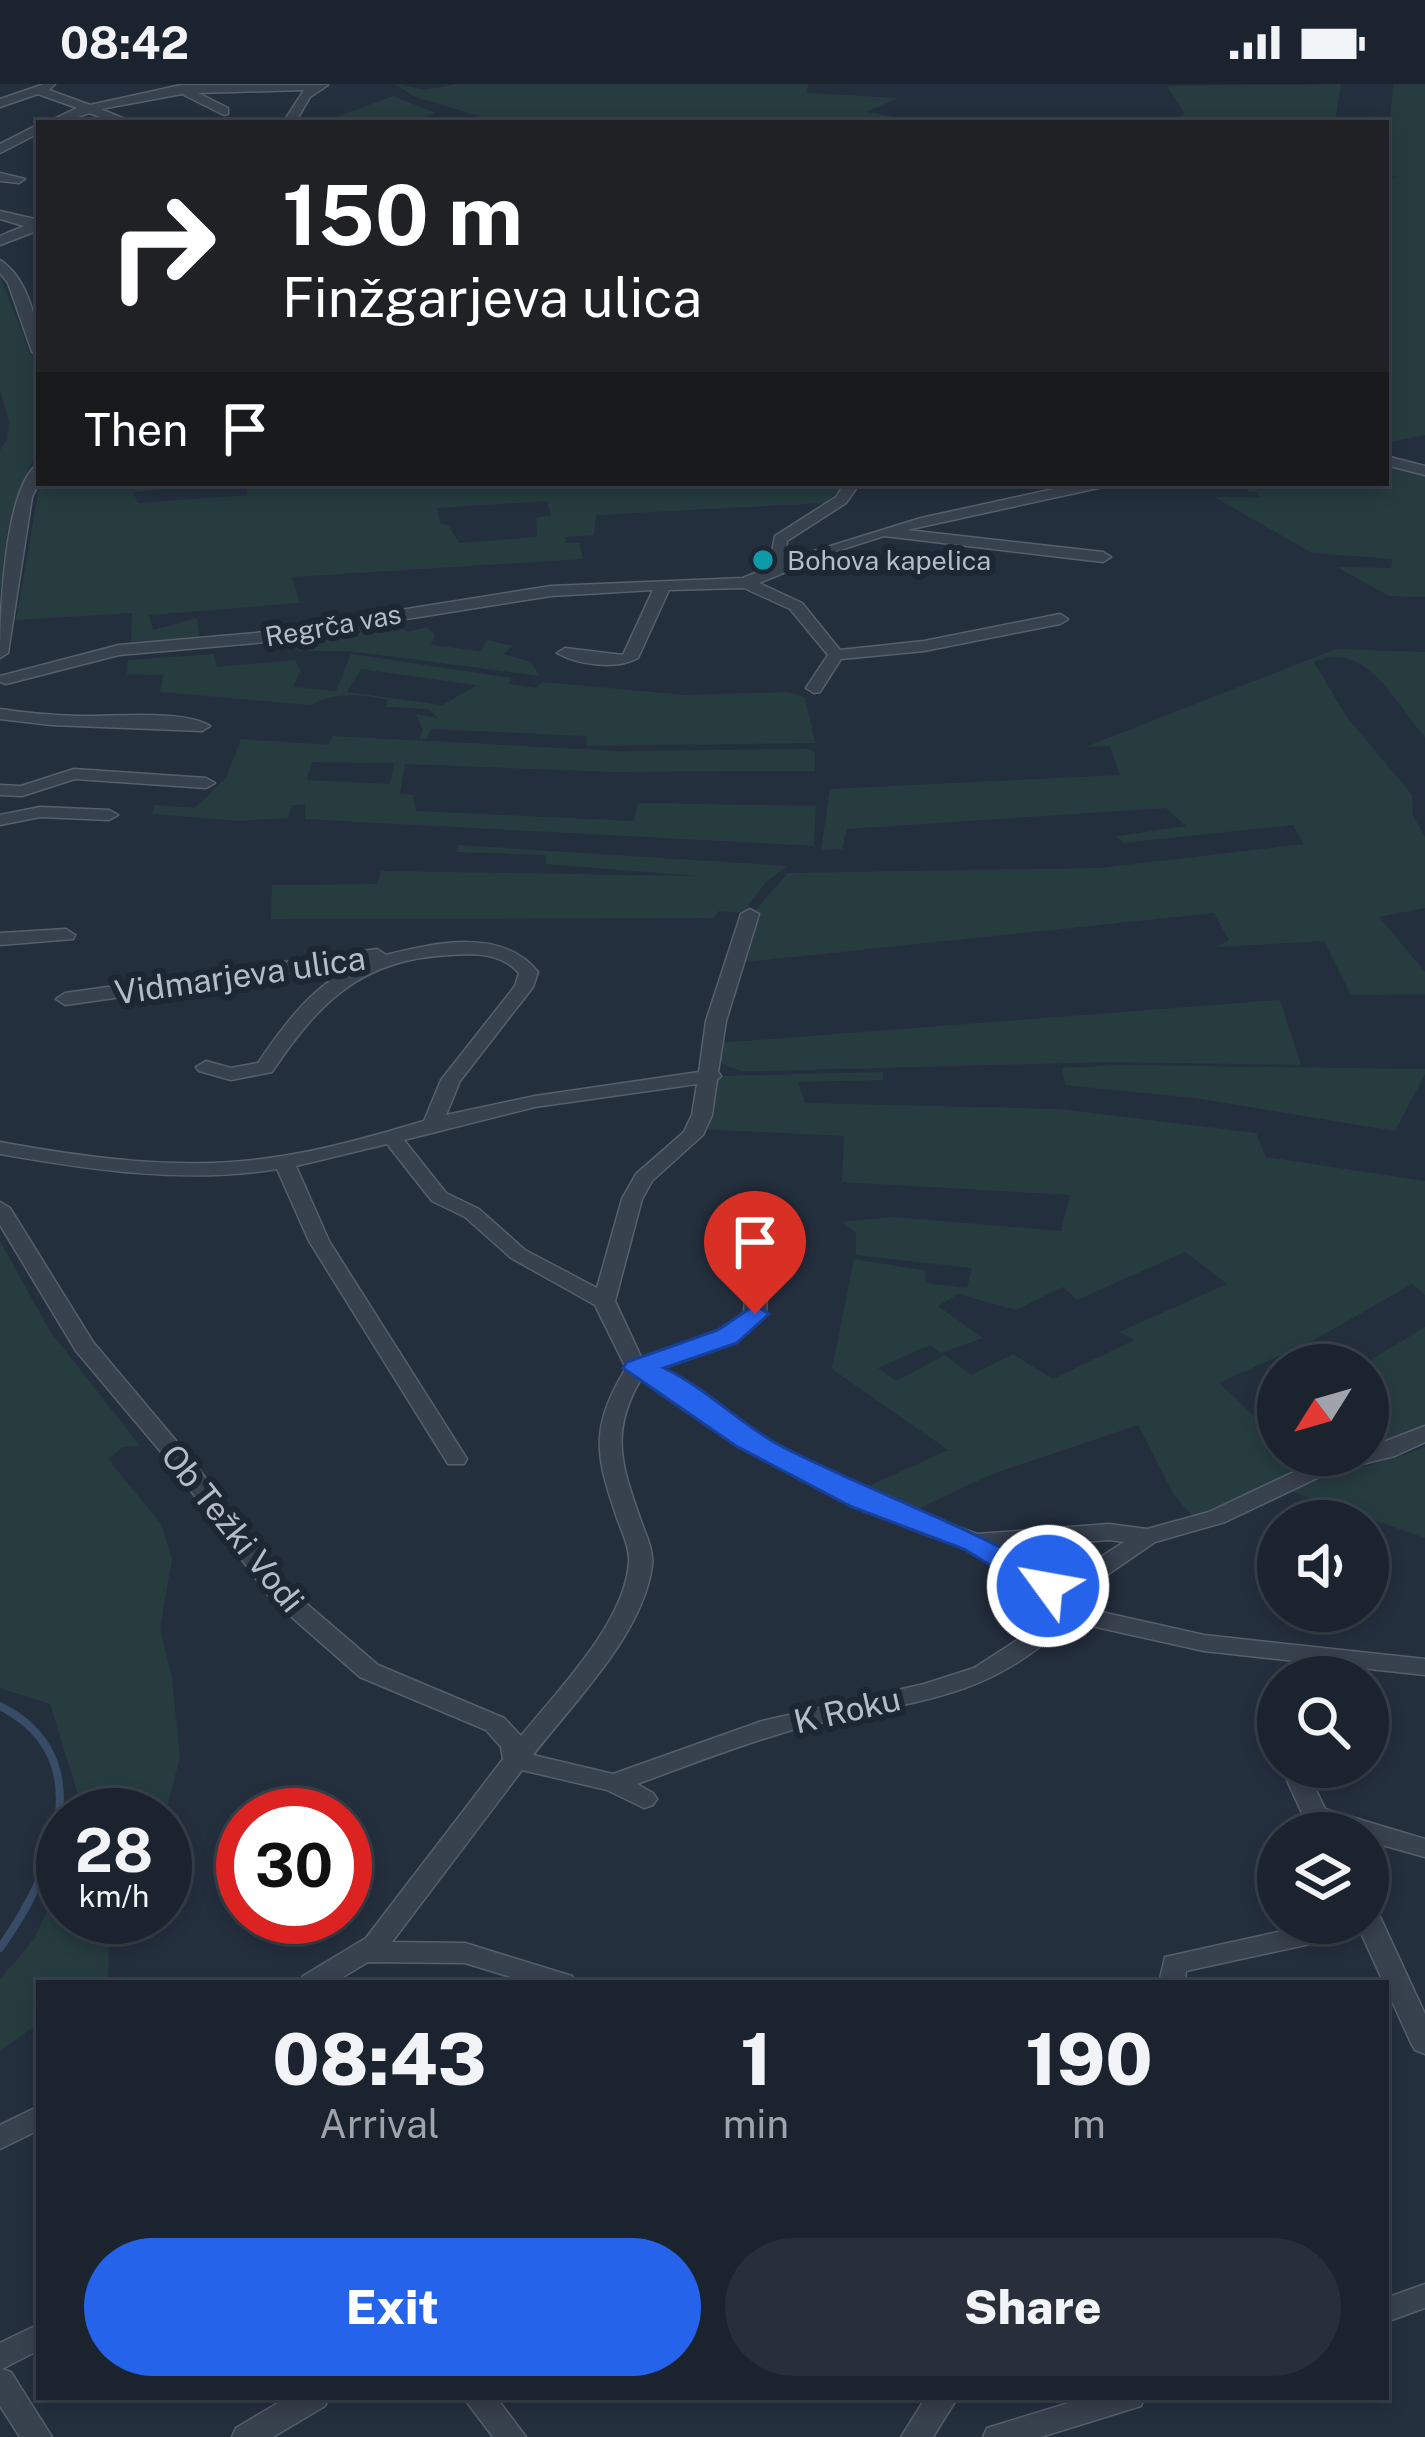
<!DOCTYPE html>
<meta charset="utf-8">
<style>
:root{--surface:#1b232e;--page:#282f3a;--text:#f1f3f6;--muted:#a0a4aa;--line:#39404a;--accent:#2563eb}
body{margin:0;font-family:"Public Sans",sans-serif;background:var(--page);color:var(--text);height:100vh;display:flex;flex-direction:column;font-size:45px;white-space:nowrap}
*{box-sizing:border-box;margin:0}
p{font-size:39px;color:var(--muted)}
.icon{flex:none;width:66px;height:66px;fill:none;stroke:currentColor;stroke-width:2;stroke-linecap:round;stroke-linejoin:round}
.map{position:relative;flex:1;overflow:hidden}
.drawer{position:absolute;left:36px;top:1896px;width:1353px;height:420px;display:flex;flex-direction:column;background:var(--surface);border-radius:0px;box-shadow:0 6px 18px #0003,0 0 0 3px var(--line)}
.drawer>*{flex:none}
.guide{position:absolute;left:36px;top:36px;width:1353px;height:366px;border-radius:0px;box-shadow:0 6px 18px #0003,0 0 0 3px var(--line);background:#202124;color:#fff;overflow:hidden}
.needle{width:78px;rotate:233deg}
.buttons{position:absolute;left:1257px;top:1260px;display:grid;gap:24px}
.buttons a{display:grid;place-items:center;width:132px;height:132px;border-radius:50%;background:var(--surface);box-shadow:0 6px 18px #0003,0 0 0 3px var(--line);font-size:60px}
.speed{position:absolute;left:36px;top:1704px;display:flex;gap:24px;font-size:60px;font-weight:700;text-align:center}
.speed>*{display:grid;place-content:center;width:156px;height:156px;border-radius:50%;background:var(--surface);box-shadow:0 6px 18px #0003,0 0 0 3px var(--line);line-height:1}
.speed small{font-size:30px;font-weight:400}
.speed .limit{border:18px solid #d22;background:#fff;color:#111}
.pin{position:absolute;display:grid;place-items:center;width:102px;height:102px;color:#fff;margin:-123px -51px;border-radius:50% 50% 50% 0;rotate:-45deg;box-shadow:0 0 12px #0007}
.pin .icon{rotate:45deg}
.me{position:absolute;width:132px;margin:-66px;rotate:302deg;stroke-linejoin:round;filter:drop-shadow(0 0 9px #0008)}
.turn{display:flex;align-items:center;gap:42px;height:252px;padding:0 48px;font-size:54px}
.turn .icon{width:156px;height:156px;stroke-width:2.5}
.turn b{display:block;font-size:84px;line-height:102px}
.then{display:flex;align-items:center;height:114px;padding:0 48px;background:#0003;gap:24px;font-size:45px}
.eta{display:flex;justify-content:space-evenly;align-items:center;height:204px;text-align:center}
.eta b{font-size:72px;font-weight:800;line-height:84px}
.cta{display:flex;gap:24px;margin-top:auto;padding:24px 48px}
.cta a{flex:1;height:138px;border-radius:72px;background:var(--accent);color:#fff;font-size:48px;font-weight:800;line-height:138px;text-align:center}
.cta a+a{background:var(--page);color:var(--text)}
.status{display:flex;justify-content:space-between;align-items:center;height:84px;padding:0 60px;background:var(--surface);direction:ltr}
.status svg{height:33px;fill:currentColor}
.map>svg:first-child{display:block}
.green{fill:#263c3f;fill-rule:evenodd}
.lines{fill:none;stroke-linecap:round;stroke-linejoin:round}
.stream{stroke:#394c67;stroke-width:8}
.minor-casing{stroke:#565f6c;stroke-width:3}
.minor{fill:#38414e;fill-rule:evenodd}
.route{fill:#2563eb;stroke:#184099;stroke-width:3}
.culture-dot{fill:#0f9aa8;stroke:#1d2633;stroke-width:4.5}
.labels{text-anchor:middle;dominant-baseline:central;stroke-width:12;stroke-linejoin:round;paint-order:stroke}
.far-poi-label{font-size:27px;fill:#b4bcc9;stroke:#1d2633;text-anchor:start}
.far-street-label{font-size:27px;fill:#b4bcc9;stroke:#1d2633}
.street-label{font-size:33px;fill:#b4bcc9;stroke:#1d2633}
</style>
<div class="status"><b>08:42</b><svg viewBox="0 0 49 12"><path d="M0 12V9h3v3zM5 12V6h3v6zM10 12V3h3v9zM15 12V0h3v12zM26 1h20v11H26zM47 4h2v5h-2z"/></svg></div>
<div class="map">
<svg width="1425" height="2353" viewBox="0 0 1425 2353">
<rect width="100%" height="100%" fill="#242f3e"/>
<g class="green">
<path d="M 395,0 L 425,6 L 457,0 L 808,0 L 807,9 L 899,14 L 866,28 L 932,39 L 445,39 L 479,32 L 415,13 Z"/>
<path d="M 1341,0 L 1335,39 L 1192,39 L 1180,33 L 1184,29 L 1167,2 Z"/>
<path d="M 1393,0 L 1425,0 L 1425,351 L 1386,359 L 1386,98 L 1397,92 L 1386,94 Z"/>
<path d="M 393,12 L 436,29 L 404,39 L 320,39 Z"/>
<path d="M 0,192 L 39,291 L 39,367 L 28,385 L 7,450 L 0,514 L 0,366 L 7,356 L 9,337 L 0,307 Z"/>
<path d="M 1386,380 L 1425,389 L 1425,513 L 1389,512 L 1337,483 L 1391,484 L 1393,475 L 1312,469 L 1214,413 L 1260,414 L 1257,408 L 1247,409 L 1251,399 L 1386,399 Z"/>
<path d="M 40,399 L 491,399 L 494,405 L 573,399 L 847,399 L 825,419 L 596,431 L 594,451 L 566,453 L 565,459 L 580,459 L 583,475 L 292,493 L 300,519 L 149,531 L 153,546 L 197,534 L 200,556 L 131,561 L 132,529 L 16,536 ZM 245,399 L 248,411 L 138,419 L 133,408 ZM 547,417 L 551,431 L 536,434 L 537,453 L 459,459 L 449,442 L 440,439 L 437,424 Z"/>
<path d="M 376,536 L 392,538 L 407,548 L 427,543 L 435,551 L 431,561 L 480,567 L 487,556 L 513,562 L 503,570 L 531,578 L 540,592 L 349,567 L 300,567 L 277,555 Z"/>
<path d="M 1336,565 L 1425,568 L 1425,653 C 1394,618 1366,555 1314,578 L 1346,632 L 1412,711 L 1413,732 L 1425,753 L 1425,824 L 1379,833 L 1425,888 L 1425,910 L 1351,911 L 1324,857 L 1217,863 L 1229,856 L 1214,829 L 735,879 L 752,830 L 788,789 L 1100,784 L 1304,760 L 1293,741 L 1122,759 L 1117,752 L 1186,742 L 1166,724 L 847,745 L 842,765 L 821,766 L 830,705 L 1120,691 L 1110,662 L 1085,663 Z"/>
<path d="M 214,570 L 217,583 L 295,576 L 300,587 L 293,603 L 336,607 L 351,570 L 511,594 L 509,600 L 535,604 L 543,598 L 685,611 L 788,608 L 805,613 L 815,659 L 587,662 L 586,652 L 431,645 L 427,655 L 419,655 L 423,646 L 416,630 L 438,634 L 428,625 L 387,623 L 387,616 C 362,610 333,608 311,621 L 160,608 L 163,591 L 127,590 L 128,576 ZM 361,585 L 475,601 L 476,602 L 442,621 L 347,608 Z"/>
<path d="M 332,652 L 619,667 L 808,665 L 815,668 L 815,687 L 613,688 L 405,680 L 400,710 L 413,711 L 416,727 L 634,737 L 638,719 L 816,722 L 814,762 L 341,737 L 305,735 L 305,721 L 292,721 L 288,734 L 239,737 L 152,730 L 154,721 L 195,724 L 226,694 L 241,655 L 329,661 ZM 312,678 L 393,679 L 394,680 L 390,700 L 307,696 Z"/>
<path d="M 458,761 L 787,782 L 766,798 L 743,829 L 719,827 L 714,834 L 271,835 L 272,801 L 377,800 L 381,787 L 698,792 L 546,780 L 545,771 L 456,768 Z"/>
<path d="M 1280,916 L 1301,981 L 1107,978 L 769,987 L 741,987 L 719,979 L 718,959 Z"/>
<path d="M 1119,981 L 1425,985 L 1425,990 L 1395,1047 L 1195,1014 L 1065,1001 L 1062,984 Z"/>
<path d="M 883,988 L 883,996 L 798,998 L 805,1019 L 1060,1025 L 1256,1049 L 1266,1073 L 1425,1097 L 1425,1211 L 1412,1200 L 1314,1256 L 1219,1299 L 1253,1331 L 1278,1320 L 1278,1371 L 1356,1371 L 1195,1435 L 1174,1411 L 1138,1341 L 992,1390 L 905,1431 L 858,1407 L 948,1366 L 832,1285 L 854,1175 L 926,1187 L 925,1199 L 967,1204 L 972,1184 L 856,1171 L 856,1149 L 842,1138 L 893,1133 L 1061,1147 L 1070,1111 L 842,1098 L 844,1052 L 699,1045 L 714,998 L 722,992 ZM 1185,1168 L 1227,1200 L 1119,1248 L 1134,1256 L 1053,1295 L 1013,1270 L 971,1291 L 945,1271 L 896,1297 L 878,1284 L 930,1261 L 941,1269 L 983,1254 L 938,1222 L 958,1210 L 1016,1226 L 1063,1203 L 1077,1216 Z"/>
<path d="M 0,1157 L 50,1247 L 140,1362 L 123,1363 L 108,1375 L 161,1440 L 172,1475 L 160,1544 L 172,1594 L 180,1673 L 165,1731 L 78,1731 L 80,1717 L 50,1620 L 0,1604 Z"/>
<path d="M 1425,1243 L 1425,1340 L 1368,1367 L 1368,1281 L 1362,1281 Z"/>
<path d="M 1425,1363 L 1425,1454 L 1287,1406 C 1334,1385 1380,1383 1425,1363 Z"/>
<path d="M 63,1792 L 63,1833 L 99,1833 L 109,1856 L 108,1895 L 39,1899 L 39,1939 L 0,1967 L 0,1895 L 35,1854 Z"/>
</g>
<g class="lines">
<path class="stream" d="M 0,1622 C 105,1675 50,1794 0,1864"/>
<g class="minor-casing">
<g id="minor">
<path d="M 44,0 L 55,0 L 49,6 L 90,21 L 181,1 L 328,1 L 310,13 L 295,39 L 283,39 L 304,6 L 198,9 L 228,24 L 228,30 L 224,31 L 182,10 L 101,25 L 134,39 L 117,39 L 89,29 L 62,39 L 45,39 L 77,24 L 38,10 L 0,23 L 0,15 Z"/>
<path d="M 39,40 L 39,49 L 0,69 L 0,60 Z"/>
<path d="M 0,89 L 25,95 L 19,99 L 0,97 Z"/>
<path d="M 0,127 L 39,136 L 39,146 L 0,161 L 0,152 L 24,142 L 0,135 Z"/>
<path d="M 0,176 C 28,194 39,240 39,272 L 32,268 L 8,199 L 0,189 Z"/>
<path d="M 1386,372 L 1425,382 L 1425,391 L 1386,381 Z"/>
<path d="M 39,379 L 39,398 L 32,413 L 8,569 L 0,574 C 0,532 4,401 39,379 Z"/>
<path d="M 845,399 L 860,399 L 846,419 L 787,457 L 785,476 L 921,434 L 1081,399 L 1110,399 L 1103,403 L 907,446 L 1103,468 L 1111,473 L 1103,478 L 884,452 L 837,467 L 759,499 L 802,519 L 840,566 L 924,557 L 1060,530 L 1068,535 L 1060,540 L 924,567 L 841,575 L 820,608 L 814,609 L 806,604 L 828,571 L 790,525 L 744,504 L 669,506 L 638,574 C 617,586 578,581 557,569 L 565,564 L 623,571 L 653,506 L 551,512 L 256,559 L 119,571 L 6,600 L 0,598 L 0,592 L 119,561 L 256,549 L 551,502 L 743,494 L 769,483 L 775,452 L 836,413 Z"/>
<path d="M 0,625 C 26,629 51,631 77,632 C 111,633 184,625 210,642 L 202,647 L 51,641 L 0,635 Z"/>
<path d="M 74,685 L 206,694 L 215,699 L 206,704 L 75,695 L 22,712 L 0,711 L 0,701 L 21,702 Z"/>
<path d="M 40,723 L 109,726 L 118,731 L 109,736 L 40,733 L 0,741 L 0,731 Z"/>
<path d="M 750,825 L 759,830 L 726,937 L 718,988 L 721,992 L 717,996 L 712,1031 L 703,1051 L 652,1097 L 642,1115 L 615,1217 L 642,1275 L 719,1248 L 744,1228 L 751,1135 L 761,1129 L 771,1135 L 766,1230 L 735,1258 L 656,1285 L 692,1303 L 754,1350 L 871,1411 L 977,1450 L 1109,1440 L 1147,1445 L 1209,1428 L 1315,1378 L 1342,1371 L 1368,1371 L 1368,1364 L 1425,1342 L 1425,1358 L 1395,1372 L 1330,1388 L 1225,1438 L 1155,1458 L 1104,1493 L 1079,1523 L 1204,1551 L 1425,1575 L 1425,1591 L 1204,1567 L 1069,1537 C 984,1622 904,1615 796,1645 C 742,1660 690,1681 637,1700 L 653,1709 L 657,1715 L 653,1721 L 644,1724 L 607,1706 L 522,1686 L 392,1858 L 465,1859 L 572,1892 L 576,1899 L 530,1899 L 465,1879 L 368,1878 L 333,1899 L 299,1899 L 303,1892 L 366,1854 L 503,1675 L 501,1663 L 486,1646 L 360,1593 L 271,1515 L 172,1381 L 76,1267 L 0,1141 L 0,1118 L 10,1124 L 93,1258 L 188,1371 L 287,1503 L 378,1581 L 504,1634 L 521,1652 C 557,1607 624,1540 629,1479 C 630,1464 622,1448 617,1434 C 595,1370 590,1344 626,1284 L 595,1221 L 511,1174 L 465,1133 L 432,1117 L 387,1060 L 296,1082 L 329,1157 L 467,1375 L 464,1380 L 448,1380 L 309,1157 L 277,1085 C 185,1100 91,1086 0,1070 L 0,1058 C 88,1074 180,1087 269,1074 C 322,1067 373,1052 424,1037 L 441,996 L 515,902 L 519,889 C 501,869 476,869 450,871 C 361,875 319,918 272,988 L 231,996 L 199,987 L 196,983 L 206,977 L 231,984 L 258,979 C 285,939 316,897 362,879 L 65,921 L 56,915 L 65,909 L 377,865 L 386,871 C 435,859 502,843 538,888 L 533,903 L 460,997 L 446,1031 L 535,1012 L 699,988 L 706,937 L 741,830 ZM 697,1000 L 692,1031 L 684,1048 L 636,1090 L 622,1115 L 597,1204 L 525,1166 L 479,1125 L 446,1109 L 404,1056 L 535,1023 ZM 641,1295 L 676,1313 L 738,1360 L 855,1421 L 967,1463 L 1057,1521 L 1028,1549 L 974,1584 L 924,1600 L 762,1637 L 613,1690 L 533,1671 C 573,1619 643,1550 652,1482 C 654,1467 646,1451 641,1437 C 622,1382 609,1349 641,1295 ZM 1109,1456 L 1124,1458 L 1088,1481 L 1067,1505 L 1001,1464 Z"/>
<path d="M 66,845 L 75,851 L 73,855 L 0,861 L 0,849 Z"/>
<path d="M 1281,1683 L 1305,1683 L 1325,1725 L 1425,1755 L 1425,1773 L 1368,1757 L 1368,1749 L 1331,1746 L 1329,1749 L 1311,1749 Z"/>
<path d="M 1368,1825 L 1377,1828 L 1381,1835 L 1425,1930 L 1425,1970 L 1415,1966 L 1411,1959 L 1361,1849 L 1186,1887 L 1185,1899 L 1159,1899 L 1165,1873 L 1318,1839 L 1368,1839 Z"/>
<path d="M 39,2022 L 39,2046 L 0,2065 L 0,2041 Z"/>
<path d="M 1425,2200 L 1425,2224 L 1386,2238 L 1386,2214 Z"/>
<path d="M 39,2240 L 39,2266 L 2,2285 L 11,2288 L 52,2353 L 20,2353 L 0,2322 L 0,2259 Z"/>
<path d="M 288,2313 L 329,2313 L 325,2322 L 273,2353 L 232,2353 L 236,2344 Z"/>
<path d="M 463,2313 L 496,2313 L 526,2353 L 493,2353 Z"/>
<path d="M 926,2313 L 958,2313 L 933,2353 L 901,2353 Z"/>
<path d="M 1088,2313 L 1145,2313 L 1141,2322 L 1041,2353 L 983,2353 L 987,2344 Z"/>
</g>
</g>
<use href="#minor" class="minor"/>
</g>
<path class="route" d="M 755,1221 L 769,1230 L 737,1259 L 664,1284 C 706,1304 740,1340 781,1362 C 873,1409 970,1442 1059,1495 L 1063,1502 L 1059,1510 L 1037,1510 L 964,1465 L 852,1423 L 736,1362 L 623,1284 L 627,1278 L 718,1246 Z"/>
<circle class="culture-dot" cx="763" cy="476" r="12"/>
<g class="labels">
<g class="far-poi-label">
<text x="787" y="476">Bohova kapelica</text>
</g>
<g class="far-street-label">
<text transform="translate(333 541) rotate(-10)">Regrča vas</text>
</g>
<g class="street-label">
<text transform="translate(240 891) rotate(-8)">Vidmarjeva ulica</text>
<text transform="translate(233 1444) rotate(51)">Ob Težki Vodi</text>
<text transform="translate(847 1626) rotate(-13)">K Roku</text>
</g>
</g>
</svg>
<div class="buttons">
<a><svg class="needle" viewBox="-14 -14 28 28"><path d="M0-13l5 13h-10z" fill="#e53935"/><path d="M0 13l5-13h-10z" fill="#a0a4aa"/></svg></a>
<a><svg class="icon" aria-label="sound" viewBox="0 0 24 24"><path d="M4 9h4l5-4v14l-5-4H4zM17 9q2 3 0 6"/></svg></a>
<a><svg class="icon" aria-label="search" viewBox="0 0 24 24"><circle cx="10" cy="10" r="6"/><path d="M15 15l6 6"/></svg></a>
<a><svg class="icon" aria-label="layers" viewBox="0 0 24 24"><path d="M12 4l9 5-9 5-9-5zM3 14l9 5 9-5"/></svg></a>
</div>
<div class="speed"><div>28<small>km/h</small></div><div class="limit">30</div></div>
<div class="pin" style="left:755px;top:1230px;background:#d93025"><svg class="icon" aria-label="arrive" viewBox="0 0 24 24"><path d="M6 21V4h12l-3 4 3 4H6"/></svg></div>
<svg class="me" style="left:1048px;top:1502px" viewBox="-20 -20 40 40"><circle r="17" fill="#2563eb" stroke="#fff" stroke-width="3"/><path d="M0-11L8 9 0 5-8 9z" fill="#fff"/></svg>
<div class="guide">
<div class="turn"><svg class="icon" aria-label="right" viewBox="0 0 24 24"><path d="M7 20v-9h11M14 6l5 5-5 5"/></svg><div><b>150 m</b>Finžgarjeva ulica</div></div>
<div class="then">Then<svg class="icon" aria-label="arrive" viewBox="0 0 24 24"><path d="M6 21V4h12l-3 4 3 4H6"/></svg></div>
</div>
<section class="drawer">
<div class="eta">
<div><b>08:43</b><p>Arrival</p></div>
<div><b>1</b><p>min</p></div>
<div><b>190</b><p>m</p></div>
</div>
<div class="cta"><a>Exit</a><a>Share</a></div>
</section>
</div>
